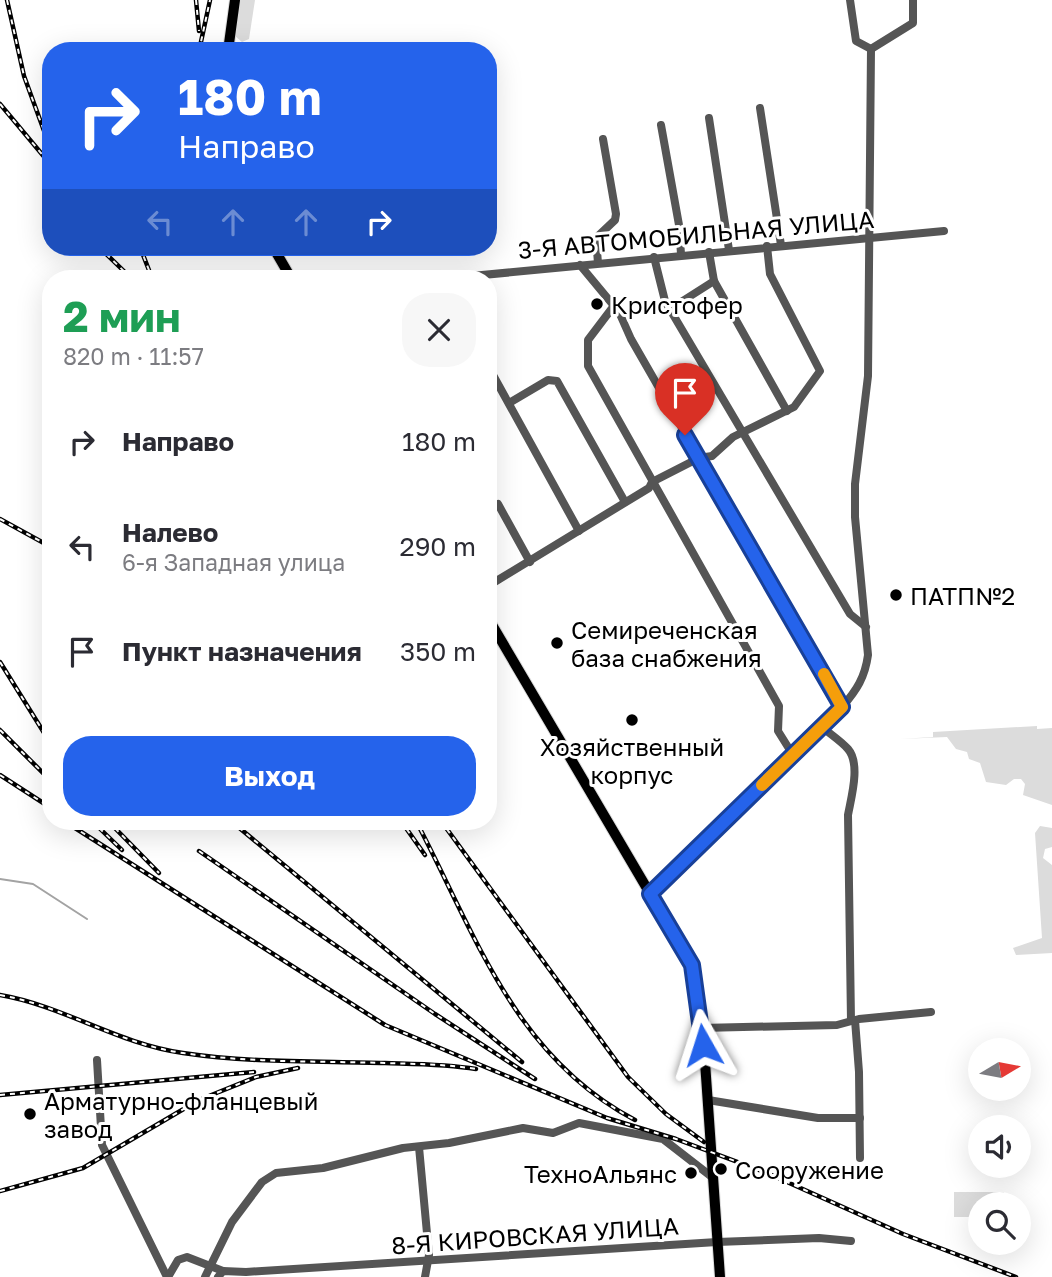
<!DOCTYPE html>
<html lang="ru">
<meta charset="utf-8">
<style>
:root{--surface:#fff;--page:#f7f7f7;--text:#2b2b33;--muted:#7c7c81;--accent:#2563eb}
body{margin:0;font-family:"Golos Text",sans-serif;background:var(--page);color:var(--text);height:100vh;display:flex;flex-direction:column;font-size:26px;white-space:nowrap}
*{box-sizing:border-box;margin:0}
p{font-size:23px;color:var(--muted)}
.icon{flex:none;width:38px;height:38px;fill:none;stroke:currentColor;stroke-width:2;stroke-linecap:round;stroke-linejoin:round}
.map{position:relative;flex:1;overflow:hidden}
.drawer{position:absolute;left:42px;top:270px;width:455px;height:560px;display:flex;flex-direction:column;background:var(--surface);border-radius:28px;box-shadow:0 7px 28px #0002}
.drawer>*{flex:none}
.banner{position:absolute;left:42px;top:42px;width:455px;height:214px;border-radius:28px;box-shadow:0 7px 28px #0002;background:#2563eb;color:#fff;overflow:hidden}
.needle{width:46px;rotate:80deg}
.fabs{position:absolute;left:968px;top:1038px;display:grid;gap:14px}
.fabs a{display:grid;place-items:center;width:63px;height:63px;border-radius:50%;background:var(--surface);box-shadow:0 7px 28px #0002;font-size:35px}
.pin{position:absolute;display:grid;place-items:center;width:60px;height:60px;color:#fff;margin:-72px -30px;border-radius:50% 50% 50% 0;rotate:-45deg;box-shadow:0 0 7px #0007}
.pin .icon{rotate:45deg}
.me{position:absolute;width:77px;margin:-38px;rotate:354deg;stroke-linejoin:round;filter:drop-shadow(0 0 5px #0008)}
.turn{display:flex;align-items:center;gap:24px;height:147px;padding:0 21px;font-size:32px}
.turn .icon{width:91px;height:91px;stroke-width:2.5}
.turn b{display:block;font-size:49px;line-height:60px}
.lanes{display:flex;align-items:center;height:66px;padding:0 21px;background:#0003;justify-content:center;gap:35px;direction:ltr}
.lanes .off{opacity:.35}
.round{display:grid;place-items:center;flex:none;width:74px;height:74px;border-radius:28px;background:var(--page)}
.headline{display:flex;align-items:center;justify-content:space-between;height:119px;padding:0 21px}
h1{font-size:42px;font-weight:700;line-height:52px;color:#1e9e55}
.cta{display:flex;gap:14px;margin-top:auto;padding:14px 21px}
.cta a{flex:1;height:80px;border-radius:28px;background:var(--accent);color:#fff;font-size:28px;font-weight:700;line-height:80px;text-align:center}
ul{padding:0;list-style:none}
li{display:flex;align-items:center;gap:21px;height:105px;padding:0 21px}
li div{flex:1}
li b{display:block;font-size:26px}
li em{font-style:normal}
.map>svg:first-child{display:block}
.green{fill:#dcdcdc}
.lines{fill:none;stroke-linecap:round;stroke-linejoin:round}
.stream{stroke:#a3a3a3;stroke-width:2}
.major-casing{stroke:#dbdbdb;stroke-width:12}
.minor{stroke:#555;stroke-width:8}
.major{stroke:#000;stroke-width:10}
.rail-casing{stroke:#000;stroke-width:4.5}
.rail{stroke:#fff;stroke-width:2;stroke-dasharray:5;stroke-linecap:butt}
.route-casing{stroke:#184099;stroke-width:18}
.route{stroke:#2563eb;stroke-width:12}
.slow{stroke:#f59e0b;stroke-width:12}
.poi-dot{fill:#000;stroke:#fff;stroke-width:2.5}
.labels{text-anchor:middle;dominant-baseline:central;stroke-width:6;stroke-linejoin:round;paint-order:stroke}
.street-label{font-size:24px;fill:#000;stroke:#fff}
.poi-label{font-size:24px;fill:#000;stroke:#fff;text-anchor:start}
</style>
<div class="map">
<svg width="1052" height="1277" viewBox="0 0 1052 1277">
<rect width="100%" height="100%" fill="#fff"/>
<g class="green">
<path d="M 239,0 L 255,0 L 249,39 L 242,42 L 235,36 Z"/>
<path d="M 1037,726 L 1037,729 L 1052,728 L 1052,805 L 1023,795 L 1025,784 L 1021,779 L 1014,779 L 1006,785 L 986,782 L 980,763 L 969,759 L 967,752 L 956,749 L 947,737 L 900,739 L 933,737 L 933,732 Z"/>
<path d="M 1040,826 L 1052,828 L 1052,847 L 1045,849 L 1043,858 L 1052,865 L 1052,953 L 1016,955 L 1013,948 L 1042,938 L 1035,833 Z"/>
<path d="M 954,1192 L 1004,1192 L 1005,1204 L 980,1204 L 980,1217 L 954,1217 Z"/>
</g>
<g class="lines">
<path class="stream" d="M 0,879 L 33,884 L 87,919"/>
<g class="major-casing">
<g id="major">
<path d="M 228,51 L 235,0"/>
<path d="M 273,247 L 291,278"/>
<path d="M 488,618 L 692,965 L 705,1062 L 720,1277"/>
</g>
</g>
<g class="minor">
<path d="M 871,49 L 913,23 L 913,0"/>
<path d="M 760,108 L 781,245"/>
<path d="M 709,118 L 729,250"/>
<path d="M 661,125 L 679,225 L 681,254"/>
<path d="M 709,252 L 714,281 L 787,411"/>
<path d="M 654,257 L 665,301 L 850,614 L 866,627"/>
<path d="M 598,263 L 596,238 L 615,220 L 616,214 L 603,139"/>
<path d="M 580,265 L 619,312 L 631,339 L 842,707"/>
<path d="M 451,278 L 944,231"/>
<path d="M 613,307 L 588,340 L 588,366 L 779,706 L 778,731 L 793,755"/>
<path d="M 670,309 L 714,281"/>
<path d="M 488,366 L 579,531"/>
<path d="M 509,403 L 548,380 L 557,381 L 625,502"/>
<path d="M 498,504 L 530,562"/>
<path d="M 488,586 L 649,488 L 652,482 L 699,458 L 712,456 L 733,437 L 794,407 L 820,371 L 770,274 L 767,246"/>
<path d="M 822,727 C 830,734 841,741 848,749 C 861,764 851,798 848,815 L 851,1021"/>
<path d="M 651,894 L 842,707 C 857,690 865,677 868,655 L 855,517 L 855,484 L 868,376 L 871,49 L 856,41 L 850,0"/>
<path d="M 855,1020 L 859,1072 L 860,1158"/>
<path d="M 701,1028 L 837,1025 L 859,1019 L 931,1012"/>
<path d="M 97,1060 L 102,1145 L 167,1277"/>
<path d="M 708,1100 L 818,1118 L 860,1118"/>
<path d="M 419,1147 L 429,1255 L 425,1277"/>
<path d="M 168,1277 L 178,1260 L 187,1257 L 223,1271"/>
<path d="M 205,1277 L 232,1222 L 262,1182 L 276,1173 L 323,1168 L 403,1148 L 449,1143 L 523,1128 L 553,1133 L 579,1123 L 663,1139 L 712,1177"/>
<path d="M 218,1277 L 223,1271 L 246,1272 L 717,1242 L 819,1238 L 851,1241"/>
</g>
<use href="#major" class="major"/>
<g class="rail-casing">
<g id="rail">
<path d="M 7,0 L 24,76 L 51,150"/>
<path d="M 196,0 L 199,31"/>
<path d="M 199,51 L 210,0"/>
<path d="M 0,104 L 51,165"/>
<path d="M 99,247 L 131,278"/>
<path d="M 140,247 L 152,278"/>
<path d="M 0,519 L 51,547"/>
<path d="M 0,662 L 51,744"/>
<path d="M 0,730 L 51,781"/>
<path d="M 0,775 L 51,808"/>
<path d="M 64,821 L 385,1025 L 607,1118 L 676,1139 L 767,1173 L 903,1234 L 1016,1277"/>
<path d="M 92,821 L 122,850"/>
<path d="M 108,821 L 159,873"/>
<path d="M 231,821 L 522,1062"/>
<path d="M 401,821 L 425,855"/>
<path d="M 416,821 C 476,935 514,1056 635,1120"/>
<path d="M 441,821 L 628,1077 L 666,1114 L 704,1142"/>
<path d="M 199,851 L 435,1014 L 535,1079"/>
<path d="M 0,995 C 64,1006 118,1044 183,1053 C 250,1063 318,1061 385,1063 C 416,1064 446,1064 476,1069"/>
<path d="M 0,1095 L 254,1072"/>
<path d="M 0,1191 L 83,1168 L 199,1100 L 256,1077 L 298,1068"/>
</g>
</g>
<use href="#rail" class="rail"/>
</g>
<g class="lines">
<g class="route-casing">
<path id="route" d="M 685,435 L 842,707 L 650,894 L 692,965 L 703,1045"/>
</g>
<use href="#route" class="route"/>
<path class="slow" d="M 762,785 L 842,707 L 824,674"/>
</g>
<g class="poi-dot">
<circle cx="597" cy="304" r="7"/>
<circle cx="896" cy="595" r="7"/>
<circle cx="557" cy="643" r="7"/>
<circle cx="632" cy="720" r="7"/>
<circle cx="30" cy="1114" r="7"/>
<circle cx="721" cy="1169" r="7"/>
<circle cx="691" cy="1173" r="7"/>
</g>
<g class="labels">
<g class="street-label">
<text transform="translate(696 234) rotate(-5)">3-Я АВТОМОБИЛЬНАЯ УЛИЦА</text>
<text transform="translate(535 1235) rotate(-4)">8-Я КИРОВСКАЯ УЛИЦА</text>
</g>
<g class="poi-label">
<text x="611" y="304">Кристофер</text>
<text x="910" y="595">ПАТП№2</text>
<text x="571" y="629">Семиреченская<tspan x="571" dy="28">база снабжения</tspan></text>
<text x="632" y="746" text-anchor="middle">Хозяйственный<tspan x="632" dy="28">корпус</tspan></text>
<text x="44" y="1100">Арматурно-фланцевый<tspan x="44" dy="28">завод</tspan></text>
<text x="735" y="1169">Сооружение</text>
<text x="677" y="1173" text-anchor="end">ТехноАльянс</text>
</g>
</g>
</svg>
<div class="fabs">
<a><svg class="needle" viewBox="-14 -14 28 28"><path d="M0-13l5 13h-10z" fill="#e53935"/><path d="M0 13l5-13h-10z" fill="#7c7c81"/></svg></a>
<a><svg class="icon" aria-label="sound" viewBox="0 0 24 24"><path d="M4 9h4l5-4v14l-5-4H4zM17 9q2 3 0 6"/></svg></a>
<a><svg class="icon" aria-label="search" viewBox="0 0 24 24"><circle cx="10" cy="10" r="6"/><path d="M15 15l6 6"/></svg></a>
</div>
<div class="pin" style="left:685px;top:435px;background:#d93025"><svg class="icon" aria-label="arrive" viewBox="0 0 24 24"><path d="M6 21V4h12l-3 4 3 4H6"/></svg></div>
<svg class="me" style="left:703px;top:1045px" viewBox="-20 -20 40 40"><path d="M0-17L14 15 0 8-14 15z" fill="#2563eb" stroke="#fff" stroke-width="4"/></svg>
<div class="banner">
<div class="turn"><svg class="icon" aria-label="right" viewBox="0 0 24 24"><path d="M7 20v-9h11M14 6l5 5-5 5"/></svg><div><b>180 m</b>Направо</div></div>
<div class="lanes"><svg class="icon off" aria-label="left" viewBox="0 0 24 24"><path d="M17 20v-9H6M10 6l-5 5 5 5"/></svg><svg class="icon off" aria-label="ahead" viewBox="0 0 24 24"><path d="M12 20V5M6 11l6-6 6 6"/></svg><svg class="icon off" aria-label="ahead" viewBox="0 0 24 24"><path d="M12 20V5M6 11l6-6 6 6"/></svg><svg class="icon" aria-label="right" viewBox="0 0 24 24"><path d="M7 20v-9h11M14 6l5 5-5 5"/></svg></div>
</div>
<section class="drawer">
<div class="headline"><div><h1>2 мин</h1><p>820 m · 11:57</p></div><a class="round"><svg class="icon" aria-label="close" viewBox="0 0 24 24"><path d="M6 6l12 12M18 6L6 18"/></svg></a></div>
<ul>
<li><svg class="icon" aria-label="right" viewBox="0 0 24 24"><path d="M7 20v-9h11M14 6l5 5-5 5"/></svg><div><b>Направо</b></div><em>180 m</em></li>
<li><svg class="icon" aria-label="left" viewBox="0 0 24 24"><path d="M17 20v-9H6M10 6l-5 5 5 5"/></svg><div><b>Налево</b><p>6-я Западная улица</p></div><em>290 m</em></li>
<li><svg class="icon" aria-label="arrive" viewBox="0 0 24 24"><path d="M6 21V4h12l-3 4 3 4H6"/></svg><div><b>Пункт назначения</b></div><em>350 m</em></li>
</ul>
<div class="cta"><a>Выход</a></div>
</section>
</div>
